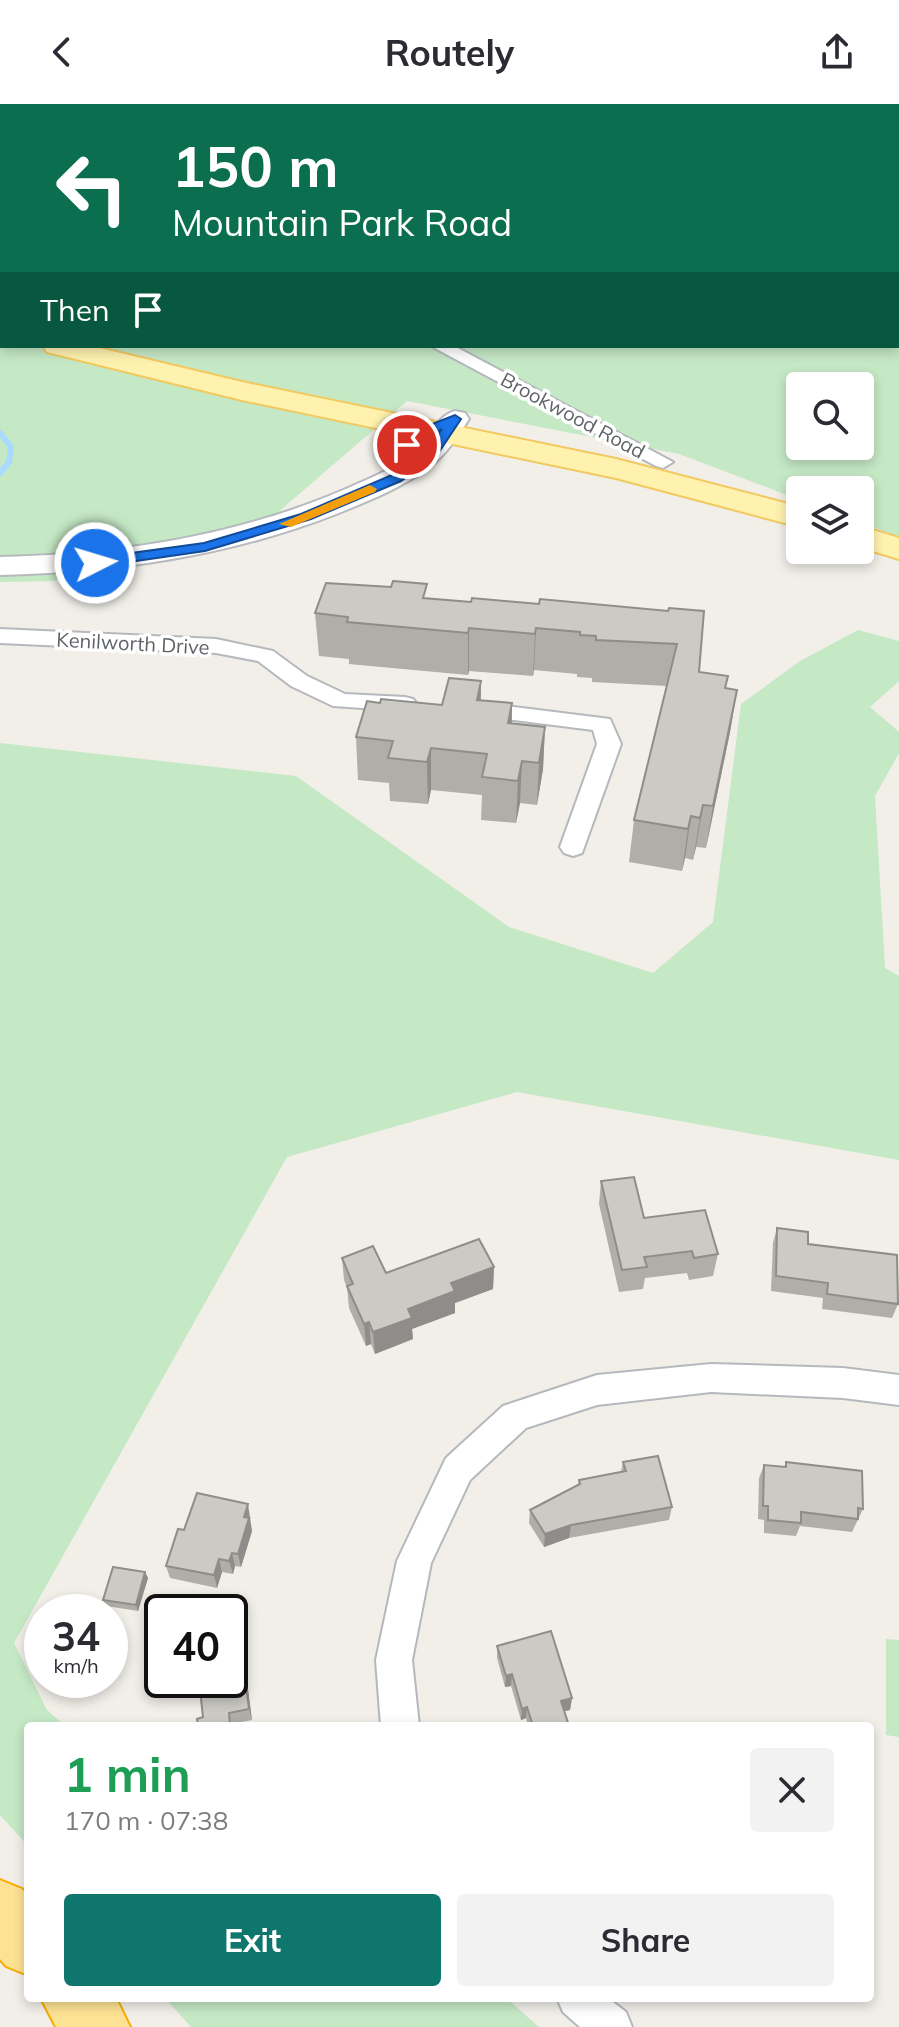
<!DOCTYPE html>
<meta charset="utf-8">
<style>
:root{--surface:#fff;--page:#f2f2f3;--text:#2b2b33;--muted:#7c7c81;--accent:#0f766e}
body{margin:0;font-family:Mulish,sans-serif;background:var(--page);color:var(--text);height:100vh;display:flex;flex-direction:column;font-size:30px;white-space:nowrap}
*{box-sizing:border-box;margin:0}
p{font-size:26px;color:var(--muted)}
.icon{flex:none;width:44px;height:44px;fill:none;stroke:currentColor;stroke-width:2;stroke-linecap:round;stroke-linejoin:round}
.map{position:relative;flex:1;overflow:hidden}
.side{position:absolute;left:24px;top:1618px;width:850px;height:280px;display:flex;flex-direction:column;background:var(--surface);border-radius:8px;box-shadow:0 4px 12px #0003}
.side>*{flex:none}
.banner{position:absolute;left:0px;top:0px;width:900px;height:244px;box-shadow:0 4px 12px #0003;background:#0b6e4f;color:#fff;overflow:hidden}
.tools{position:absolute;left:786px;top:268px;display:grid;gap:16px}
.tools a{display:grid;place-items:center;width:88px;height:88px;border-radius:8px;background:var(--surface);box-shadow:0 4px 12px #0003;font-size:40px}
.speed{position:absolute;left:24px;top:1490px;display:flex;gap:16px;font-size:40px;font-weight:700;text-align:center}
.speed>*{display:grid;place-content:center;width:104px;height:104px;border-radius:50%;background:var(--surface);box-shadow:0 4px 12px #0003;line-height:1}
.speed small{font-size:20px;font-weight:400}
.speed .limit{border:4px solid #111;border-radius:12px;background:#fff;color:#111}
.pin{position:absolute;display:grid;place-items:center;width:68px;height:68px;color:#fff;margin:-34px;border:4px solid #fff;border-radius:50%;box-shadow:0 2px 8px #0007}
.me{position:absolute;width:88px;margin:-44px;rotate:85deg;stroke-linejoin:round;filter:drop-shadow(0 0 6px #0008)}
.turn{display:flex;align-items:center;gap:28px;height:168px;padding:0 40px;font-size:36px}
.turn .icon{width:104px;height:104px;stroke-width:2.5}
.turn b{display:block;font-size:56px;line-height:68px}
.then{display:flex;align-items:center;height:76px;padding:0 40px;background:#0003;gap:16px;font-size:30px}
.round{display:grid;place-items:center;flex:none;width:84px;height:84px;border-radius:8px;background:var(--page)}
.summary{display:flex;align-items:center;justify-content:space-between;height:136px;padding:0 40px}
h1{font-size:48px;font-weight:700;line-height:60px;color:#1e9e55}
.button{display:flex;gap:16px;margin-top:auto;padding:16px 40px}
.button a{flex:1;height:92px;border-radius:8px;background:var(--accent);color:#fff;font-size:32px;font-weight:700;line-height:92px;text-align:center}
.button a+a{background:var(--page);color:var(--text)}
header{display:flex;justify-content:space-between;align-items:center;height:104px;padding:0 40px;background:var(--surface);font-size:36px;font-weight:700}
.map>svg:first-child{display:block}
.green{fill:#c5e8c5;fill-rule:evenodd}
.water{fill:#aadaff}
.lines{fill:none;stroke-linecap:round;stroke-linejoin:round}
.stream-far1{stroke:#aadaff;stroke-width:5}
.stream{stroke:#aadaff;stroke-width:6}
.street-casing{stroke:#b5b8bc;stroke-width:4}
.secondary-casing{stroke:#b6babf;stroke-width:4}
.primary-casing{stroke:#f2c960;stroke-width:4}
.highway-casing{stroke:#f9ab00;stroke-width:4}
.street{fill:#fff;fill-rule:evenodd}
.secondary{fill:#fff;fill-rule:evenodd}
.primary{fill:#fff2af;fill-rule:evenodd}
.highway{fill:#fde293;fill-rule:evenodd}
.rail{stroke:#b6b7b8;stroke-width:4;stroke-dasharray:1 6;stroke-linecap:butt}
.wall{fill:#afaea9}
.shaded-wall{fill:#8f8d8a}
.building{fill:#cccac5;stroke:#8f8d8a;stroke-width:2}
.route{fill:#1a73e8;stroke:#114b97;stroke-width:2}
.slow{fill:#f59e0b}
.labels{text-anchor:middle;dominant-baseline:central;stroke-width:7;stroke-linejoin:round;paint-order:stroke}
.far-street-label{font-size:20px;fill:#5f6368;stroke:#fff}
</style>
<header><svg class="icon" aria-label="back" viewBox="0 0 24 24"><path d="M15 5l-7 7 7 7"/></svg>Routely<svg class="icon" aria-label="share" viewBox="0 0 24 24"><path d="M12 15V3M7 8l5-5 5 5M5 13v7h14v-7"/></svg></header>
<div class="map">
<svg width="899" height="1923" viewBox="0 0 899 1923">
<rect width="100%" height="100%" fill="#f1efe8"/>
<g class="green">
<path d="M 0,0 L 304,0 L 313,2 L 2,2 L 2,5 Z"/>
<path d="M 899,93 L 899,433 L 860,418 L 860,386 L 800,386 L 800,396 L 679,350 L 407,297 L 247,435 L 114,443 L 105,451 L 54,477 L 0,478 L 0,127 L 2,242 L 898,242 ZM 800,282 L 860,282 L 860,342 L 800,342 Z"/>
<path d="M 858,526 L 899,537 L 899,577 L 870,603 L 899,628 L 899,649 L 875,692 L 885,864 L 899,872 L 899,1056 L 517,988 L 287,1053 L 14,1539 L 47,1606 L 65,1622 L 28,1622 L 28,1742 L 0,1711 L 0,639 L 296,672 L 509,823 L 653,869 L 713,818 L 741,600 L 800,557 Z"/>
<path d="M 886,1535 L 899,1536 L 899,1633 L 886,1631 Z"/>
<path d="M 165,1894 L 506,1894 L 539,1923 L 191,1923 Z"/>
</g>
<path class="water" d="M 304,0 L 899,0 L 899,93 L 898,2 Z"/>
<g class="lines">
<path class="stream-far1" d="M 196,2 L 202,0"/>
<path class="stream" d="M 0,329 L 11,343 L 9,358 L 0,369"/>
<g class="street-casing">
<g id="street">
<path d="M 431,242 L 454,242 L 673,358 L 663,364 L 656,362 Z"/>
<path d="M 0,525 L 216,535 L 273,547 L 307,572 L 345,590 L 405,593 L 413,595 L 417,600 L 413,605 L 405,607 L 333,602 L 291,582 L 258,557 L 216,549 L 0,539 Z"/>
<path d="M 475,598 L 610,615 L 621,640 L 582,749 L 573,752 L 564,749 L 560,743 L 597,640 L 593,626 L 467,610 L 463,605 L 467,600 Z"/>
<path d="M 711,1260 L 843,1264 L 899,1271 L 899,1301 L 843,1294 L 711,1288 L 597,1301 L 526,1324 L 470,1376 L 431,1459 L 412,1556 L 419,1622 L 381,1622 L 376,1556 L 397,1457 L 446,1354 L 503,1302 L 515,1298 L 597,1271 Z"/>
<path d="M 557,1894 L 608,1894 L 626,1908 L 632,1923 L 580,1923 L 563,1908 Z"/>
</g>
</g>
<g class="secondary-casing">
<path id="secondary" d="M 455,307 L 465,309 L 469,315 C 458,332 447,349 431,362 C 404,383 370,396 339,409 C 230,452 117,468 0,471 L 0,453 C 128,450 250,430 366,376 C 383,369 399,360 413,348 C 427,336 438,311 455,307 Z"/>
</g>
<g class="primary-casing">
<g id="primary">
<rect x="0" y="215" width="2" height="17"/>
<path d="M 43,242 L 91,242 L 242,278 L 616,355 L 800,403 L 800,423 L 616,374 L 242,296 L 47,248 Z"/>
<path d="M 860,422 L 899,434 L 899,455 L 860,443 Z"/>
</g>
</g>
<g class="highway-casing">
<g id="highway">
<path d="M 0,1776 L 22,1785 L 28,1792 L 28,1871 L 6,1862 L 0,1855 Z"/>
<path d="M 41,1894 L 116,1894 L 130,1923 L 56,1923 Z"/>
</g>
</g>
<use href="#street" class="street"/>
<use href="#secondary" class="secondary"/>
<use href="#primary" class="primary"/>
<use href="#highway" class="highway"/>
<path class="rail" d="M 228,0 L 236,2"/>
</g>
<g class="wall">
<path d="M 427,494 L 471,498 L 539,500 L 668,507 L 699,568 L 726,584 L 737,586 L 730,628 L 706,744 L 696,743 L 693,756 L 685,754 L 682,767 L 629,758 L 634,716 L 667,582 L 592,578 L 592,574 L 577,573 L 577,570 L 534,566 L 533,572 L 469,567 L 468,571 L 349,560 L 349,555 L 319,552 L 315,509 Z"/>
<path d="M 481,577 L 481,596 L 512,599 L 512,620 L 545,623 L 543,665 L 537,701 L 520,699 L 516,719 L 481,716 L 482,691 L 431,686 L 428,700 L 390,697 L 389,679 L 358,676 L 356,633 L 380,599 L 442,601 Z"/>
<path d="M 601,1077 L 644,1114 L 718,1150 L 713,1172 L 689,1176 L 687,1169 L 645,1174 L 643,1185 L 619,1188 L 599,1100 Z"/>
<path d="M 777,1124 L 808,1140 L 898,1200 L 892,1214 L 822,1205 L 823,1194 L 771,1187 L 773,1139 Z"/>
<path d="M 342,1154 L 386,1169 L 494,1163 L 493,1185 L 455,1199 L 455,1209 L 412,1225 L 413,1235 L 375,1250 L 371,1240 L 366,1242 L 349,1204 L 347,1183 L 344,1176 Z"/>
<path d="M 623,1358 L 672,1403 L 669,1416 L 569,1434 L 544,1443 L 529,1419 L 530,1406 L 578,1381 L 579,1376 L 621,1368 Z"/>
<path d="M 786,1358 L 863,1405 L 852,1428 L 800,1422 L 796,1432 L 764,1429 L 764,1416 L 758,1415 L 759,1374 L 764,1361 L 784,1363 Z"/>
<path d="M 251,1413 L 249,1417 L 252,1427 L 241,1463 L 235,1462 L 233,1470 L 222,1468 L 217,1484 L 170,1474 L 166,1462 L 184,1426 Z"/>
<path d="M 145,1468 L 148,1474 L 138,1507 L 106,1502 L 103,1496 Z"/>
<path d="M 497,1542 L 572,1594 L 570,1606 L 565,1607 L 569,1622 L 528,1622 L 526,1614 L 521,1616 L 511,1582 L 505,1583 L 497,1554 Z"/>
<path d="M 243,1558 L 246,1570 L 252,1616 L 232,1620 L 233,1622 L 198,1622 Z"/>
</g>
<g class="shaded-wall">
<path d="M 469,524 L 469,567 L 468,571 L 468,529 Z"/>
<path d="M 536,524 L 534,566 L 533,572 L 535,530 Z"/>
<path d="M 481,577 L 480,620 L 477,596 Z"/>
<path d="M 737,586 L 730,628 L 706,744 L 713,702 Z"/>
<path d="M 512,599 L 511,642 L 508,619 Z"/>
<path d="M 545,623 L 543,665 L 537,701 L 539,659 Z"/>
<path d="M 431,644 L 431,686 L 428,700 L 427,658 Z"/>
<path d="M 522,657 L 520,699 L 516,719 L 518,677 Z"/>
<path d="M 703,701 L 696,743 L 693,756 L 700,714 Z"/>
<path d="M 691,712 L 685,754 L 682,767 L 688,725 Z"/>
<path d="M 494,1163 L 493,1185 L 455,1199 L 455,1209 L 412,1225 L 413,1235 L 375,1250 L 373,1228 L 408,1205 L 451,1179 Z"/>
<path d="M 369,1218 L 371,1240 L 366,1242 L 364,1220 Z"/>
<path d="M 248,1400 L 252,1427 L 241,1463 L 238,1450 L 244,1413 Z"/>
<path d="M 571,1421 L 569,1434 L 544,1443 L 545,1430 Z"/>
<path d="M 232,1449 L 235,1462 L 233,1470 L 229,1457 Z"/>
<path d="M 219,1455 L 222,1468 L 217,1484 L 214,1471 Z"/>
<path d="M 145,1468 L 148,1474 L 138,1507 L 136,1501 Z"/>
<path d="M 243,1558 L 246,1570 L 252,1616 L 249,1605 Z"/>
<path d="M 512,1570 L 511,1582 L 505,1583 L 506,1572 Z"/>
<path d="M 572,1594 L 570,1606 L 560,1608 L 561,1597 Z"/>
<path d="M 527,1603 L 526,1614 L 521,1616 L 522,1605 Z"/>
</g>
<g class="building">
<path d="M 393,477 L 427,480 L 423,494 L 471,498 L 472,494 L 539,500 L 540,495 L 668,507 L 669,504 L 704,507 L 699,568 L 728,572 L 725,584 L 737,586 L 713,702 L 703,701 L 700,714 L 691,712 L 688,725 L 634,716 L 677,540 L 596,536 L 596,532 L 580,531 L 580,528 L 536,524 L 535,530 L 469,524 L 468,529 L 347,518 L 348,513 L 315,509 L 326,479 L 391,483 Z"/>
<path d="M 449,574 L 481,577 L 477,596 L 512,599 L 508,619 L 545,623 L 539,659 L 522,657 L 518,677 L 482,673 L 487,650 L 431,644 L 427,658 L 388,654 L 393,637 L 356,633 L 367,597 L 380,599 L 381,595 L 442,601 Z"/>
<path d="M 634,1073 L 644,1114 L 705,1106 L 718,1150 L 694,1154 L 692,1147 L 644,1153 L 647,1163 L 622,1166 L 601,1077 Z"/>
<path d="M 777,1124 L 808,1128 L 808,1140 L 897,1151 L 898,1200 L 827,1190 L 828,1179 L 776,1172 Z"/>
<path d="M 479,1135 L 494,1163 L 451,1179 L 455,1187 L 408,1205 L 412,1214 L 373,1228 L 369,1218 L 364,1220 L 347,1182 L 353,1180 L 342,1154 L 373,1142 L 386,1169 Z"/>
<path d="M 658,1352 L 672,1403 L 571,1421 L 545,1430 L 530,1406 L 580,1380 L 579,1376 L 626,1367 L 623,1358 Z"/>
<path d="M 786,1358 L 862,1367 L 863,1405 L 858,1404 L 858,1415 L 801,1408 L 801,1419 L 768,1416 L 768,1402 L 763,1402 L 764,1361 L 786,1363 Z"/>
<path d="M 197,1389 L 248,1400 L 244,1413 L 249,1414 L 238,1450 L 232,1449 L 229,1457 L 219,1455 L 214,1471 L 166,1462 L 178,1425 L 184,1426 Z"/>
<path d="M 113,1463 L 145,1468 L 136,1501 L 103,1496 Z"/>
<path d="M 551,1527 L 572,1594 L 561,1597 L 569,1622 L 533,1622 L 527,1603 L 522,1605 L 512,1570 L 506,1572 L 497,1542 Z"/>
<path d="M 243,1558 L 249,1605 L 229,1609 L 230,1622 L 198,1622 L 197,1615 L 203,1613 L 199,1576 L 230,1576 L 230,1561 Z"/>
</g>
<path class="route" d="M 455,311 L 461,315 L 437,351 L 401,377 L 311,415 L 205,447 L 95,463 L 88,459 L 95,454 L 204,439 L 301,410 L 392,371 L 427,345 L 442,325 L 412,344 L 403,344 L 403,339 L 422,324 Z"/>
<path class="slow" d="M 370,381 L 377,385 L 375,388 L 291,423 L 279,420 Z"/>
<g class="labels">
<g class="far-street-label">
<text transform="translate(573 311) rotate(28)">Brookwood Road</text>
<text transform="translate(133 539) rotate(3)">Kenilworth Drive</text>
</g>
</g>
</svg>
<div class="tools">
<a><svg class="icon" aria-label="search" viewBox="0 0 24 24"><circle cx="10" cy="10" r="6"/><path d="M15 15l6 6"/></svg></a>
<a><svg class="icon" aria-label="layers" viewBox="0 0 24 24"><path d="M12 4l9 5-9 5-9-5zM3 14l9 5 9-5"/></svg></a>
</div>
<div class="speed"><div>34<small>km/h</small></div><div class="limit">40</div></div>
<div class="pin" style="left:407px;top:341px;background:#d93025"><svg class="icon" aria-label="arrive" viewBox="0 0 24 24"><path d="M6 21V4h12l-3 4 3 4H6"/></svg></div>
<svg class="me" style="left:95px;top:459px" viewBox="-20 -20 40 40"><circle r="17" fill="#1a73e8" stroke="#fff" stroke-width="3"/><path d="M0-11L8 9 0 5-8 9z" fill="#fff"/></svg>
<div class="banner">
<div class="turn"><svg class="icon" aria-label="left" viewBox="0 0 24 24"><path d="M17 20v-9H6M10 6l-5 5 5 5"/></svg><div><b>150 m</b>Mountain Park Road</div></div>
<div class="then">Then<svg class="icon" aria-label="arrive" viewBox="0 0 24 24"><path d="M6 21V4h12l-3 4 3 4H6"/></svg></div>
</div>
<section class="side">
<div class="summary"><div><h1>1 min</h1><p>170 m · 07:38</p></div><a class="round"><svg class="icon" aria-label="close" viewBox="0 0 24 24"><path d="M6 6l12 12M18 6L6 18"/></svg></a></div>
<div class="button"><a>Exit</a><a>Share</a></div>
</section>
</div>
